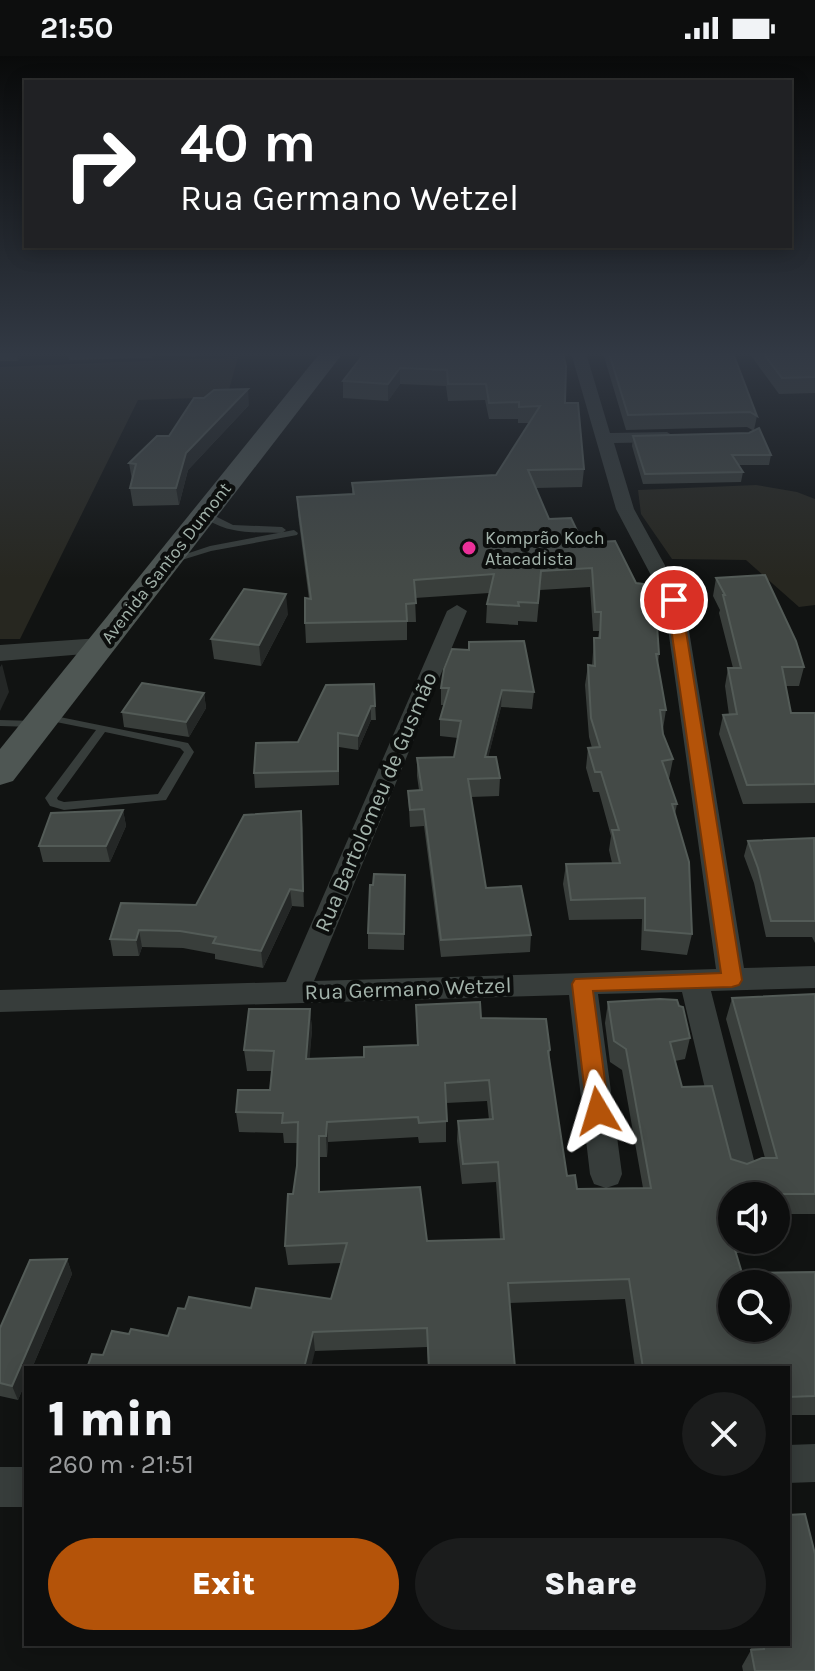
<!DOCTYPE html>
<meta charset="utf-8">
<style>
:root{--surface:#0d0e0e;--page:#1b1c1c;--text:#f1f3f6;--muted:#9a9c9e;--line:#2d2e2e;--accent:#b45309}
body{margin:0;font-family:Karla,sans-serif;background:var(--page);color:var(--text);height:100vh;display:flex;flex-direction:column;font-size:30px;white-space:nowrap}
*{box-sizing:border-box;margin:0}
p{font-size:26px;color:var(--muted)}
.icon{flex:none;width:44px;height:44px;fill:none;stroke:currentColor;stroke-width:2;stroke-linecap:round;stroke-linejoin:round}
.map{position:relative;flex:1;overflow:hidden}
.side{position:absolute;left:24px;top:1310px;width:766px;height:280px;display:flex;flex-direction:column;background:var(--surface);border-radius:0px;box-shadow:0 4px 20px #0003,0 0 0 2px var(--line)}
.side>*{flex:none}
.guide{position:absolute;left:24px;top:24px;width:768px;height:168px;border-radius:0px;box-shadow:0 4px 20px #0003,0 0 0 2px var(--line);background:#202124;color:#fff;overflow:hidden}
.tools{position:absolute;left:718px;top:1126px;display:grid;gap:16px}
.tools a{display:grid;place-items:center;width:72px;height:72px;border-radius:50%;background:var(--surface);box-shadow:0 4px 20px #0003,0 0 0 2px var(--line);font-size:40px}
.pin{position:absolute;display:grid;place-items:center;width:68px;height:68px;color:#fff;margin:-34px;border:4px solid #fff;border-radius:50%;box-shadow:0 2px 8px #0007}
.me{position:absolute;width:88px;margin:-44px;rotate:353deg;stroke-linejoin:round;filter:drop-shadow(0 0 6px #0008)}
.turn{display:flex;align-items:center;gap:28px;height:168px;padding:0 24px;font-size:36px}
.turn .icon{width:104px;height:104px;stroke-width:2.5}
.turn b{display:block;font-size:56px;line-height:68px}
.round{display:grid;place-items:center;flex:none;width:84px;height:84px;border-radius:42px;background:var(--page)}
.overview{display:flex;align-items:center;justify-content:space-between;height:136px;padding:0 24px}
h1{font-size:48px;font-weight:800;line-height:60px}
.button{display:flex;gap:16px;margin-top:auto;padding:16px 24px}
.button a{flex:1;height:92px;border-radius:48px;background:var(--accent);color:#fff;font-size:32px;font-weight:800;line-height:92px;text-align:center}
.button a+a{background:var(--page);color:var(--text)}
.status{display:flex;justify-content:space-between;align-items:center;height:56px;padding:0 40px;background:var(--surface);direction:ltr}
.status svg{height:22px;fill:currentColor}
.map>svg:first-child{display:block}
.green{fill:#272720}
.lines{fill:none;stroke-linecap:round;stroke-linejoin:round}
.service{fill:#373d3b;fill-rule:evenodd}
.minor{fill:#373d3b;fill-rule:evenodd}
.tertiary{fill:#373d3b;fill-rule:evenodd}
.primary{fill:#4e5653;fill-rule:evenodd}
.wall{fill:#393e3b;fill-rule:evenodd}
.shaded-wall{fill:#242726}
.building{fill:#444a47;stroke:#535b57;stroke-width:2;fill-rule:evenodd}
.route{fill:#b45309;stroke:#753606;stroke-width:2}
.poi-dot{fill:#ec3099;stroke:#0c0e0d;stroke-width:3}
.labels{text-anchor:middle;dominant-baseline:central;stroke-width:8;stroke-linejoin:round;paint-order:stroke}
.far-poi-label{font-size:18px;fill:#a3b3ab;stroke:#0c0e0d;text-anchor:start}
.far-street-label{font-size:18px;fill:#a3b3ab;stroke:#0c0e0d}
.street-label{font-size:22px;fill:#a3b3ab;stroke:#0c0e0d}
</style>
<div class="status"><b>21:50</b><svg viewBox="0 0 49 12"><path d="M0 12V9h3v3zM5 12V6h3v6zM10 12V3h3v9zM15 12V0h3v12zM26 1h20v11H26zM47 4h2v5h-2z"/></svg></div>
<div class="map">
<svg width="815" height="1615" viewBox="0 0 815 1615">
<rect width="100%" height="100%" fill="#111312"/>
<g class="green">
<path d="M 238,301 L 227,341 L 138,344 L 20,583 L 0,583 L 0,311 Z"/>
<path d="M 756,429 L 797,436 L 815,443 L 815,549 L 799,551 L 746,504 L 672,503 L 641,458 L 638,434 Z"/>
</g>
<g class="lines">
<g class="service">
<path d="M 205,455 L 233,469 L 282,471 L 286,474 L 282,477 C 254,476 223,479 201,458 Z"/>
<path d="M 294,474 L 298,477 L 297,479 L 211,495 L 172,507 L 168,504 L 210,490 Z"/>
<path d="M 45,658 L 188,687 L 194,696 L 166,744 L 64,754 L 50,750 L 45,742 L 96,674 L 41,663 L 40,661 L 41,659 ZM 105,676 L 180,692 L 184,696 L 158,738 L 64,746 L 58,744 L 57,742 Z"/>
<path d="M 0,664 L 35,665 L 40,668 L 35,671 L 0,670 Z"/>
</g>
<g class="minor">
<path d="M 571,297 L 586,297 L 610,377 L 667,376 L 675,381 L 667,386 L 614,387 L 634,453 L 684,544 L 744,912 L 815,910 L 815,932 L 711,935 L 756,1112 L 752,1122 L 740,1126 L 728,1122 L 724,1112 L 682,936 L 598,938 L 622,1118 L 618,1128 L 606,1132 L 594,1128 L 590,1118 L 569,939 L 0,956 L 0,934 L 286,926 L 447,555 L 457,549 L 467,555 L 314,925 L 716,913 L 664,544 L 616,453 Z"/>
<path d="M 815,1388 L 815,1426 L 788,1427 L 788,1389 Z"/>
<rect x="0" y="1411" width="26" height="40"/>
</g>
<path class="tertiary" d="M 100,582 L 109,584 L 113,590 L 109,596 L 0,605 L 0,589 Z"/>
<path class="primary" d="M 320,297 L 343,297 L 13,725 L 0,729 L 0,693 Z"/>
</g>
<g class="wall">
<path d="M 0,297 L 25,297 L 18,305 L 0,305 Z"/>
<path d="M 65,297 L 199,297 L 195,301 L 153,298 L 152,302 L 69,304 L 68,298 Z"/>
<path d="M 563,297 L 565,347 L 584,413 L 582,431 L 535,432 L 549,463 L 636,527 L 645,539 L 659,598 L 658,608 L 666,654 L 663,673 L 663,678 L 673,703 L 669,723 L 677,748 L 675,758 L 692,878 L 687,899 L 641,894 L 642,863 L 569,864 L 563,828 L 566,808 L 612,807 L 609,794 L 611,780 L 599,736 L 593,736 L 586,712 L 588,692 L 592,692 L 589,681 L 585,629 L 588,609 L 592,610 L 594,582 L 598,582 L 599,575 L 593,575 L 590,531 L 540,534 L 537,566 L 518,565 L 518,569 L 486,567 L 487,548 L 489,537 L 415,542 L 416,566 L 407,566 L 407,584 L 306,587 L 305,567 L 309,543 L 298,459 L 297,441 L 352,438 L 352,427 L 496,419 L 529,367 L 518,367 L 518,363 L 489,363 L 485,344 L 448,345 L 446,330 L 400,328 L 388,345 L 343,342 L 343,325 L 369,300 Z"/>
<path d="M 603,297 L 733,297 L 757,360 L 754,374 L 771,399 L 769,409 L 738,409 L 743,416 L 741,426 L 643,428 L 632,390 L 633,380 L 749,377 L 754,375 L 747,371 L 626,374 Z"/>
<path d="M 749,297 L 815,297 L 815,337 L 779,338 Z"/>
<path d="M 249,349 L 188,414 L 179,449 L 133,450 L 130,432 L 132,424 L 129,407 L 169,380 Z"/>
<path d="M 716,522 L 804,611 L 799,630 L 786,630 L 791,657 L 815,657 L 815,747 L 743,748 L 719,678 L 723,659 L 729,659 L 725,630 L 728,612 L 733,612 L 719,557 L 720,554 L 713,540 Z"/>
<path d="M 288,558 L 261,610 L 214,603 L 211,583 Z"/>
<path d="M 374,628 L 376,664 L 371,664 L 358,694 L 339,691 L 339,729 L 255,732 L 254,717 L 298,686 Z"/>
<path d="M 441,632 L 534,636 L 532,653 L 501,651 L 488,701 L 500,722 L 499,740 L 471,741 L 486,832 L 531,879 L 530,896 L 441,901 L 424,770 L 410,771 L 408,735 L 419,734 L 417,720 L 417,702 L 454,701 L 458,682 L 440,680 L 440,663 L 444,649 L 441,649 Z"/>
<path d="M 204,637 L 206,652 L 189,681 L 124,671 L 122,656 Z"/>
<path d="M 123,754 L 126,770 L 110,806 L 43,806 L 39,790 Z"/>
<path d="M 301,755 L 304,851 L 292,850 L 263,912 L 215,903 L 215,898 L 183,892 L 142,891 L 139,900 L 113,900 L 110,883 L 196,849 Z"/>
<path d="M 815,783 L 815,887 L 812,881 L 766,881 L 754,827 L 744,800 L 748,785 Z"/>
<path d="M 405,819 L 404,894 L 368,893 L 368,877 L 373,829 Z"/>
<path d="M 815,938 L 815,1158 L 776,1158 L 776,1140 L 732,1140 L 732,1184 L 746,1184 L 742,1197 L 736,1197 L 742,1217 L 815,1216 L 815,1359 L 788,1359 L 788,1312 L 635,1312 L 625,1243 L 509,1247 L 515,1312 L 428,1312 L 427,1291 L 315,1295 L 103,1299 L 129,1278 L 168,1280 L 185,1253 L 251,1252 L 331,1243 L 341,1207 L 288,1209 L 285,1190 L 297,1110 L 298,1087 L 284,1087 L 283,1077 L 239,1076 L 236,1056 L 270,1034 L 272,1015 L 247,1015 L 244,994 L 310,953 L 312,974 L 309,1003 L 364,1001 L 417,989 L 416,949 L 481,962 L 550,994 L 549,1005 L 567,1120 L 577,1133 L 643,1132 L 622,1014 L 610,1006 L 605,967 L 608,946 L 690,982 L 685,1003 L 675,1005 L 682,1031 L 731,1103 L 747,1108 L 765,1102 L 726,963 L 732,942 ZM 487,1045 L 489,1064 L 458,1065 L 457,1085 L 462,1128 L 496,1126 L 500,1183 L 427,1185 L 320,1136 L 320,1101 L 327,1101 L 328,1086 L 418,1081 L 419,1087 L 446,1086 L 446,1047 Z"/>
<path d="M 67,1203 L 72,1218 L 32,1312 L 26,1312 L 26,1325 L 18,1344 L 0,1340 L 0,1272 Z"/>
<path d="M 750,1588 L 788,1588 L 815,1615 L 743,1615 L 742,1610 L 751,1594 Z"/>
</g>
<g class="shaded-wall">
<path d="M 16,297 L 25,297 L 18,305 Z"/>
<path d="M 400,312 L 400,328 L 388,345 L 388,328 Z"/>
<path d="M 248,333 L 249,349 L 188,414 L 179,449 L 176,432 L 186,397 Z"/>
<path d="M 286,538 L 288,558 L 261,610 L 259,589 Z"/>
<path d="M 2,608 L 9,636 L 0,655 L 0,611 Z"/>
<path d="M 502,634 L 501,651 L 484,718 L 485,701 Z"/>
<path d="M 204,637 L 206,652 L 189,681 L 186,666 Z"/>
<path d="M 371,650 L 371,664 L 358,694 L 358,680 Z"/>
<path d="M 123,754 L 126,770 L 110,806 L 106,790 Z"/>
<path d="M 301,755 L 303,772 L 304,851 L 303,835 Z"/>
<path d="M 290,833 L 292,850 L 263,912 L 261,895 Z"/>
<path d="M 139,874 L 142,891 L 139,900 L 136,884 Z"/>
<path d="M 310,953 L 312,974 L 308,1024 L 306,1003 Z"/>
<path d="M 327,1066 L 328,1086 L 327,1101 L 326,1080 Z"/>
<path d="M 319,1080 L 320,1101 L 320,1157 L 319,1136 Z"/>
<path d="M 67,1203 L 72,1218 L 32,1312 L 26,1312 L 26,1325 L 18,1344 L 12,1330 Z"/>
<path d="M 313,1276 L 315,1295 L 311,1312 L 304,1312 Z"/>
</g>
<g class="building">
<path d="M 370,297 L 563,297 L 566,310 L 565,347 L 578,347 L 584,413 L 528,414 L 549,463 L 571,462 L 583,487 L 615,485 L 636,527 L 643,528 L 645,539 L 655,540 L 659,598 L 656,598 L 666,654 L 660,654 L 663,678 L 673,703 L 662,705 L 677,748 L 672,748 L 689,806 L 692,878 L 645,874 L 645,842 L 571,844 L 566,808 L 620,807 L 612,774 L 619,774 L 601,716 L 595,716 L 588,692 L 600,691 L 591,662 L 588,609 L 595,610 L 594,582 L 600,582 L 601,556 L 595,556 L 592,512 L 541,515 L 538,547 L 518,546 L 519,550 L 487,548 L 494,518 L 414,524 L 416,547 L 406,548 L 407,565 L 305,567 L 305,542 L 311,543 L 297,441 L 354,438 L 352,427 L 496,419 L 540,350 L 519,351 L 519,346 L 489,347 L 486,328 L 448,328 L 447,314 L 400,312 L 388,328 L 343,325 L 363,299 L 369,300 Z"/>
<path d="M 609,297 L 733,297 L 757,360 L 750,356 L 628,359 Z"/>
<path d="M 763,297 L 815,297 L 815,321 L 782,322 Z"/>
<path d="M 248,333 L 186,397 L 176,432 L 130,432 L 136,408 L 129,407 L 157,380 L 169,380 L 194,342 L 204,342 L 214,334 Z"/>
<path d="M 759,372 L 771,399 L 732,399 L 743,416 L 645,418 L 633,380 L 749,377 Z"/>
<path d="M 765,519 L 796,585 L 804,611 L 782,611 L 791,657 L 815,657 L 815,728 L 747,729 L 723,659 L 737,658 L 728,612 L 741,612 L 723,539 L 725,539 L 716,522 Z"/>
<path d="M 244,533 L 286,538 L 259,589 L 211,583 Z"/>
<path d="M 524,585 L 534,636 L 502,634 L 485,701 L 496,701 L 500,722 L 468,723 L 486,832 L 521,830 L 531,879 L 441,884 L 424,753 L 410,754 L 408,735 L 422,734 L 417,702 L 454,701 L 461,665 L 440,663 L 449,632 L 441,632 L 444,613 L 452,593 L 469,594 L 469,586 Z"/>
<path d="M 142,627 L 204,637 L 186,666 L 122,656 Z"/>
<path d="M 374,628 L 375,650 L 371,650 L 358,680 L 338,677 L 338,715 L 254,717 L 256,687 L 298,686 L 326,629 Z"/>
<path d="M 123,754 L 106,790 L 39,790 L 51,757 Z"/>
<path d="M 301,755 L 303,835 L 290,833 L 261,895 L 213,887 L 216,881 L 180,875 L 139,874 L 136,884 L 110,883 L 121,847 L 196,849 L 244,759 Z"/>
<path d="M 814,782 L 815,865 L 771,865 L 758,812 L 748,785 Z"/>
<path d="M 374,818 L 405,819 L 404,878 L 368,877 L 370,829 L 373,829 Z"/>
<path d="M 815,938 L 815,1138 L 740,1138 L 740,1140 L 732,1140 L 731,1178 L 732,1184 L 742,1217 L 815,1216 L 815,1340 L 788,1341 L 788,1312 L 643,1312 L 629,1223 L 508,1227 L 515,1312 L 429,1312 L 427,1272 L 313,1276 L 304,1312 L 87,1312 L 92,1298 L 103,1299 L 112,1275 L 129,1278 L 131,1273 L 168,1280 L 178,1252 L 185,1253 L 189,1241 L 251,1252 L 256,1232 L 331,1243 L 347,1187 L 285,1190 L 288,1138 L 293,1138 L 297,1110 L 298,1066 L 282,1067 L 283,1057 L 236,1056 L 238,1034 L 270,1034 L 274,995 L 244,994 L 249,953 L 310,953 L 306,1003 L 364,1001 L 364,991 L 418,989 L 416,949 L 480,946 L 481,962 L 546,963 L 550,994 L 548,995 L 567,1120 L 575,1119 L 577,1133 L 651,1132 L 626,993 L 614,985 L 608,946 L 660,943 L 677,944 L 679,950 L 683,951 L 690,982 L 670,986 L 682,1031 L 712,1030 L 731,1103 L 747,1108 L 762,1102 L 777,1102 L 732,942 ZM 489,1024 L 493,1063 L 458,1065 L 463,1108 L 498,1106 L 504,1183 L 427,1185 L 420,1131 L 319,1136 L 319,1080 L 326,1080 L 327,1066 L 418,1061 L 419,1067 L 447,1065 L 445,1027 ZM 732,1228 L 776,1228 L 776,1272 L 732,1272 Z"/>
<path d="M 67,1203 L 12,1330 L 0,1327 L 0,1272 L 30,1204 Z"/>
<path d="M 805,1458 L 815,1498 L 815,1615 L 755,1615 L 751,1594 L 764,1593 L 763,1588 L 788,1588 L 788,1459 Z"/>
</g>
<linearGradient id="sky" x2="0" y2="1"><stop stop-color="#090a0a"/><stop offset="0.57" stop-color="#323944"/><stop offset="1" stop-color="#323944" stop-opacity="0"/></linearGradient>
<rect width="815" height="523" fill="url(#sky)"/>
<path class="route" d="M 674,540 L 681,544 L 742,924 L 739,929 L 732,931 L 593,935 L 609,1055 L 606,1061 L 598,1064 L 590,1061 L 587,1055 L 572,928 L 575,923 L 721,917 L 667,544 Z"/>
<circle class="poi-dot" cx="469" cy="492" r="8"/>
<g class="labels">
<g class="far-poi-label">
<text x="485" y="482">Komprão Koch<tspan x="485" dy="21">Atacadista</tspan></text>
</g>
<g class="far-street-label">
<text transform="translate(166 507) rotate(-52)">Avenida Santos Dumont</text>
</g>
<g class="street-label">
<text transform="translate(376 746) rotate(-67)">Rua Bartolomeu de Gusmão</text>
<text transform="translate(408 933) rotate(-2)">Rua Germano Wetzel</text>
</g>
</g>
</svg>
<div class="tools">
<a><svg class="icon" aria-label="sound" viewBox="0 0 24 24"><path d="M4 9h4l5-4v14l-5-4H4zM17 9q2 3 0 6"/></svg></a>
<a><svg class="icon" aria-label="search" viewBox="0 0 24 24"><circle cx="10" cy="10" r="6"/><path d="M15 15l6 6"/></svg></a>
</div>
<div class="pin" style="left:674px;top:544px;background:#d93025"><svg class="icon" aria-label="arrive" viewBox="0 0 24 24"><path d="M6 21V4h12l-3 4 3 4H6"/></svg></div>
<svg class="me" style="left:598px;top:1055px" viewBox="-20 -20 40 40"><path d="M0-17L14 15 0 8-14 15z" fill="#b45309" stroke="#fff" stroke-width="4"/></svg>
<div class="guide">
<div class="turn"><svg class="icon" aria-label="right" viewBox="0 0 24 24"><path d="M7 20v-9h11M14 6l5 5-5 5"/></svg><div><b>40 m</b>Rua Germano Wetzel</div></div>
</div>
<section class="side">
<div class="overview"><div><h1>1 min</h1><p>260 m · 21:51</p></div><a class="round"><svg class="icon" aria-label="close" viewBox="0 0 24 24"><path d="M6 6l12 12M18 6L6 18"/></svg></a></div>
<div class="button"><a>Exit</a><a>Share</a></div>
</section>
</div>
